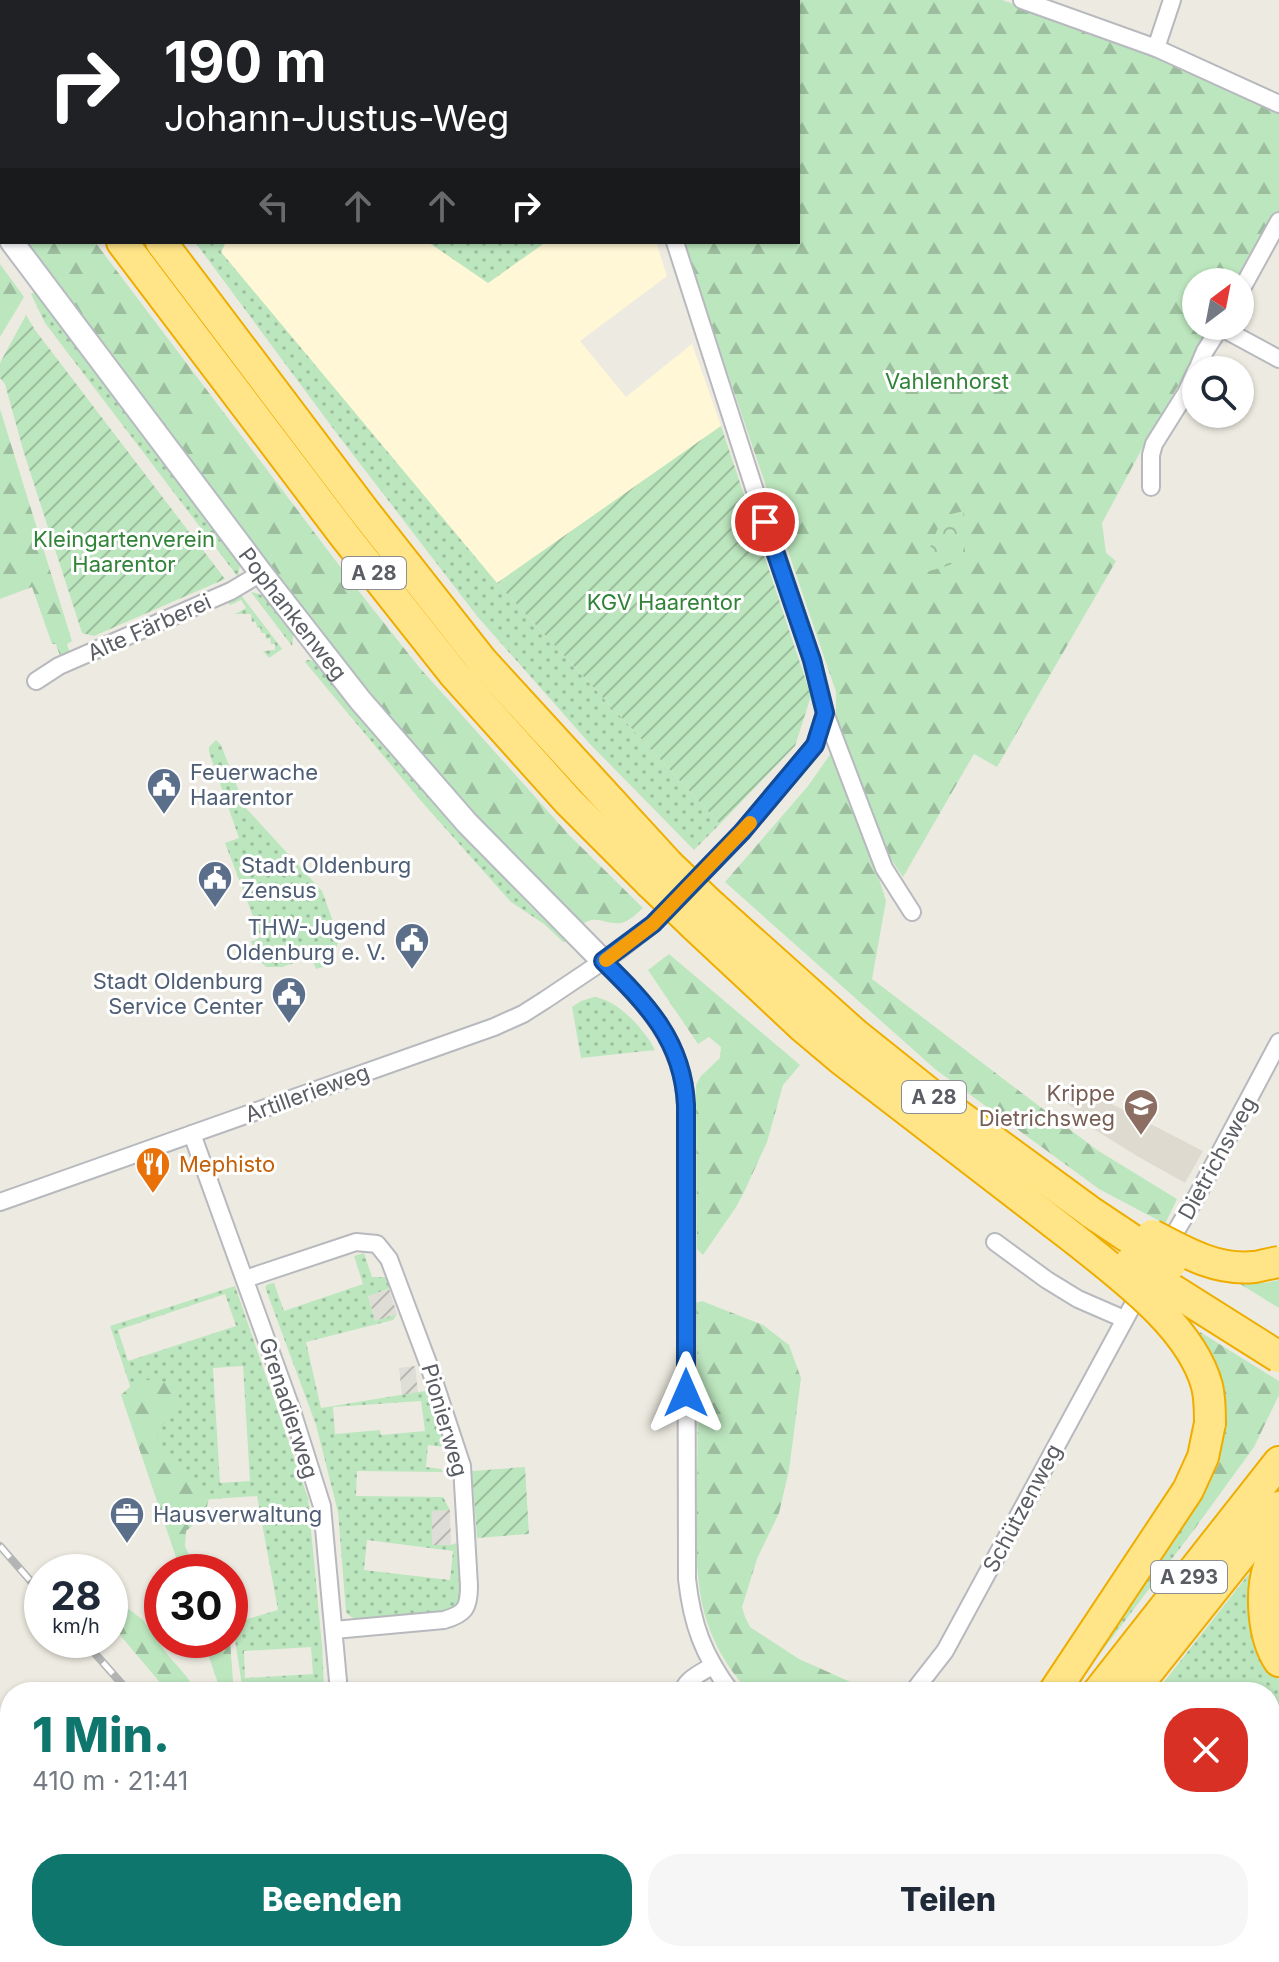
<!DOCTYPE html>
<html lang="de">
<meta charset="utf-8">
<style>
:root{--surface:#fff;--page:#f6f6f7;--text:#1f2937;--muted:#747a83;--accent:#0f766e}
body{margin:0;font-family:Inter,sans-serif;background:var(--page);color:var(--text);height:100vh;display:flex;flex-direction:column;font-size:30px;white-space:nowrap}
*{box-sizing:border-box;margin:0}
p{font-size:26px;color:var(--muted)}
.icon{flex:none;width:44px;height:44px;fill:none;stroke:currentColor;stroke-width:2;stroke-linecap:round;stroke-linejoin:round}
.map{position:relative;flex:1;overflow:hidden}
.details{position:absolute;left:0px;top:1682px;width:1280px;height:280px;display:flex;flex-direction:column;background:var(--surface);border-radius:32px 32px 0 0;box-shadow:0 2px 6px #0004}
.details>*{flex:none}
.top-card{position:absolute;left:0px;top:0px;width:800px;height:244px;box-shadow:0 2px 6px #0004;background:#202124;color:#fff;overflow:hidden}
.needle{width:52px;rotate:32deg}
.controls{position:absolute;left:1182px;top:268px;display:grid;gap:16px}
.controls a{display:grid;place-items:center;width:72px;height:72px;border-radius:50%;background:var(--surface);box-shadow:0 2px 6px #0004;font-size:40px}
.speed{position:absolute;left:24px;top:1554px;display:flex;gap:16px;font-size:40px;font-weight:700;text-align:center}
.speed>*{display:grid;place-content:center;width:104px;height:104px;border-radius:50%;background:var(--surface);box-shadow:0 2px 6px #0004;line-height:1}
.speed small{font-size:20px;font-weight:400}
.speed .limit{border:12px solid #d22;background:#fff;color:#111}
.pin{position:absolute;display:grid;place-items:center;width:68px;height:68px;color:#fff;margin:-34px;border:4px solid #fff;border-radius:50%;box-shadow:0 2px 8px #0007}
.me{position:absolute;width:88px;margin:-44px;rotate:0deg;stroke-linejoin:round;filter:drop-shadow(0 0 6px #0008)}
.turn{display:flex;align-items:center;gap:28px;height:168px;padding:0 32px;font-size:36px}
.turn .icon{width:104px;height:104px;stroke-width:2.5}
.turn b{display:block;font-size:56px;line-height:68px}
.lanes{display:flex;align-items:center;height:76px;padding:0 32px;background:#0003;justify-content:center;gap:40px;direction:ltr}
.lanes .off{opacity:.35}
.round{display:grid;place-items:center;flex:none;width:84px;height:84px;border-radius:32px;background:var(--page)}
.overview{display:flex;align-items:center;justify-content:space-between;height:136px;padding:0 32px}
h1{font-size:48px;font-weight:800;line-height:60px;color:var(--accent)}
.primary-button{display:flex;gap:16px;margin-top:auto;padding:16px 32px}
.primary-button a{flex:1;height:92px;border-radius:32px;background:var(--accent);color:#fff;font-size:32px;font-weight:800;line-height:92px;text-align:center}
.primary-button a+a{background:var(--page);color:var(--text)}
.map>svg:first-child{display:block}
.commercial{fill:#fff7d5}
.industrial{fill:url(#industrial-furrows)}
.education{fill:#dedad0}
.grass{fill:url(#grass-dots);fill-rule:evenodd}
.forest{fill:url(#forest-firs)}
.park{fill:url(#park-crowns)}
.garden{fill:url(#garden-furrows)}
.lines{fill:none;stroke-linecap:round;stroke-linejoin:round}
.stream{stroke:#a0d2ff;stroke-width:5}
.street-casing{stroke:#b7b9be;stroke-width:20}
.secondary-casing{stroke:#b7bac1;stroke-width:26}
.highway-casing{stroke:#efad00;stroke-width:34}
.street{stroke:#fff;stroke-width:16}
.secondary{stroke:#fff;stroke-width:22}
.highway{stroke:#ffe587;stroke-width:30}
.rail-casing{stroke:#b3b4b4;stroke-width:8}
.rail{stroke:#fff;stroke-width:5;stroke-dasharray:15;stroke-linecap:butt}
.highway-bridge-casing{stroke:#efad00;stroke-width:34;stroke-linecap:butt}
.highway-bridge{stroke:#ffe587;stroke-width:30}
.route-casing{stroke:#114b97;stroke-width:20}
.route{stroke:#1a73e8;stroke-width:14}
.slow{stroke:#f59e0b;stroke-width:14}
.labels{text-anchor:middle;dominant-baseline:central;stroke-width:6;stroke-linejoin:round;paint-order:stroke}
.shield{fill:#fff;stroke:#8c8e92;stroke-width:2}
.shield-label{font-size:20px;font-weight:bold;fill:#5a5d63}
.park-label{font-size:22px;fill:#318338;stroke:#fff}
.street-label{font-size:22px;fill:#5a5d63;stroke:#fff}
.service-label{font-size:22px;fill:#4e5e75;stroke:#fff;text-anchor:start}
.education-label{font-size:22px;fill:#785e54;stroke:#fff;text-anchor:end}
.food-label{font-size:22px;fill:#c56008;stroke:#fff;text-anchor:start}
</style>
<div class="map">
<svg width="1279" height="1962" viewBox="0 0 1279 1962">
<defs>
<pattern id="industrial-furrows" width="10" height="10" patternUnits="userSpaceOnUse" patternTransform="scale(2)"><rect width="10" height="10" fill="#deddd6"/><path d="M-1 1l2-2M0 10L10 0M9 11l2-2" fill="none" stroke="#b7b6b1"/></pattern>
<pattern id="grass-dots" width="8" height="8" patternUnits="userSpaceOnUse" patternTransform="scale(2)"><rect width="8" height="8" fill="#bce6be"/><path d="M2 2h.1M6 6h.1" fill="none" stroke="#9cbe9e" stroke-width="1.8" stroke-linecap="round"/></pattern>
<pattern id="forest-firs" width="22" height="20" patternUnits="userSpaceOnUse" patternTransform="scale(2)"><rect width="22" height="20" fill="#bce6be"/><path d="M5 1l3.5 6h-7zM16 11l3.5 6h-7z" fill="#9cbe9e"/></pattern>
<pattern id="park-crowns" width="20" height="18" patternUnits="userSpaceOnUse" patternTransform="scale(2)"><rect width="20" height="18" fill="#bce6be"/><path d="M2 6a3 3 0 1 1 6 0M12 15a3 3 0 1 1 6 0" fill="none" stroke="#9cbe9e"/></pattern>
<pattern id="garden-furrows" width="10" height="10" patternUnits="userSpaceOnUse" patternTransform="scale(2)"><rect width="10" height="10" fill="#bce6be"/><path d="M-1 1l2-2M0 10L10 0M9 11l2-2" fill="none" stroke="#9cbe9e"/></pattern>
</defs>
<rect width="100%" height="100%" fill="#edebe1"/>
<path class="commercial" d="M 226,242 L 428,242 L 488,283 L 546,242 L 656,242 L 667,276 L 580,341 L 626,397 L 692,344 L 721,426 L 497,583 L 221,252 Z"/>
<g class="industrial">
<path d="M 389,1289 L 397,1314 L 375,1321 L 368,1295 Z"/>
<path d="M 415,1366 L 418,1393 L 402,1395 L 399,1368 Z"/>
<path d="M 431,1510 L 450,1510 L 451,1545 L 432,1545 Z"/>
</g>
<path class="education" d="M 1073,1084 L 1203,1151 L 1185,1183 L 1137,1156 L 1084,1123 L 1080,1112 L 1063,1101 Z"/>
<g class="grass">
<path d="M 195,242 L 226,242 L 221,252 L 497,583 L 720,824 L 694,850 L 590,744 L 477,616 L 338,435 Z"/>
<path d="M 428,242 L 546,242 L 488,283 Z"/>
<path d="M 37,290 L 238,558 L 240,564 L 238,577 L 45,323 L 31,294 Z"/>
<path d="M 251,592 C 272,595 282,615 294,630 L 292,646 Z"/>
<path d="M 241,595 L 282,649 L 269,658 L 263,651 L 275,650 L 275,644 L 271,644 L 270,638 L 266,639 L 265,633 L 261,633 L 260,627 L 257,628 L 256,622 L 252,622 L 251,614 L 235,614 L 246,608 L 241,600 L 230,605 L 227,601 Z"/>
<path d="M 307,660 L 318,661 L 460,829 L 531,907 L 568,942 L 563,942 L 544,924 L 511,902 L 421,801 L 305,662 Z"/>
<path d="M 216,740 L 221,745 L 245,807 L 322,891 L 338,935 L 338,943 L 332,958 L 323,967 L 316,969 L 311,957 L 282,967 L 266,967 L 257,958 L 251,942 L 261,937 L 225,843 L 239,838 L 209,752 L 209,747 Z"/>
<path d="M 594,997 C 617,999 645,1030 655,1050 L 581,1058 L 572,1007 L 581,1001 Z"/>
<path d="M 364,1253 L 372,1277 L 392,1277 L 396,1286 L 368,1296 L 375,1321 L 397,1314 L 393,1320 L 306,1342 L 321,1408 L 431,1390 L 450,1446 L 444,1447 L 428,1445 L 426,1467 L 441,1469 L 443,1472 L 357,1471 L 356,1496 L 443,1497 L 450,1510 L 432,1511 L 432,1545 L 451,1545 L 459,1542 L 463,1596 L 458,1605 L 450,1611 L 365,1621 C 357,1619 351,1619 346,1612 L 338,1512 L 316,1425 L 265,1287 L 268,1284 L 274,1283 L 284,1311 L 363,1284 L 354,1256 ZM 421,1401 L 425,1431 L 381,1435 L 380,1430 L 335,1434 L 333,1407 ZM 367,1540 L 453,1551 L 450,1580 L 364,1570 Z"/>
<path d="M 235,1286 L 308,1498 L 322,1645 L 324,1688 L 243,1692 L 235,1640 L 230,1631 L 230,1624 L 278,1610 L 257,1496 L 169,1502 L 110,1326 ZM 225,1294 L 236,1326 L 128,1361 L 118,1330 ZM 243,1366 L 250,1481 L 220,1483 L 213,1368 ZM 311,1647 L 313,1674 L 245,1678 L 244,1651 Z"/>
<path d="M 1177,1524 L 1193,1531 L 1071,1692 Z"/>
<path d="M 1259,1561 L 1279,1675 L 1279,1715 L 1270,1714 L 1270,1692 L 1156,1692 Z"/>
<path d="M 477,1952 L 690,1952 L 694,1962 L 448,1962 Z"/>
</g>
<g class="forest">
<path d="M 602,0 L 1002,0 L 1159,53 L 1279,112 L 1279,214 L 1239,282 L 1196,282 L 1196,326 L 1213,326 L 1150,434 L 1102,523 L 1106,553 L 1116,561 L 997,767 L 974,754 L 903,877 L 880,843 L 836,724 L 836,692 L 683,242 L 798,242 L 798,2 L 603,2 Z"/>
<path d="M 22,242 L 95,242 L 357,589 L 419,667 L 570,836 L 643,908 C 637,913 630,921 621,923 C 606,925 595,914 583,924 L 475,818 L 425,762 L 323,637 Z"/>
<path d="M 0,264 L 24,297 L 0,337 Z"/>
<path d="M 0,409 L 72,641 L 67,644 L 70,653 L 60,656 L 56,644 L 52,644 L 32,587 L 0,599 Z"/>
<path d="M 834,749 L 864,831 L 886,901 L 872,979 L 1097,1150 L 1177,1199 L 1165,1224 L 1099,1189 L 935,1069 L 725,882 L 808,786 Z"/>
<path d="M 669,954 L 800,1065 L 783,1085 L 767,1142 L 745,1190 L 736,1207 L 703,1255 L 697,1249 L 697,1243 L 696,1085 L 701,1076 L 720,1058 L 721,1047 L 709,1037 L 698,1044 L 648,970 Z"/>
<path d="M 1232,1279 L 1266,1283 L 1279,1280 L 1279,1308 Z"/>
<path d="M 702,1301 L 763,1325 L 789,1345 L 801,1378 L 789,1470 L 779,1513 L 757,1559 L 742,1607 L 745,1617 L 750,1627 L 799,1659 L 873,1692 L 749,1692 C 728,1669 712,1642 704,1612 C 694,1572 697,1530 697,1489 C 698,1427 698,1365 696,1303 Z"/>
<path d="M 1200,1332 L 1279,1381 L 1279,1395 L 1254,1447 L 1193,1531 L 1177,1524 L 1220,1452 L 1226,1417 L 1223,1390 L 1195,1340 Z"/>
<path d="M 153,1379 L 171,1385 L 179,1392 C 179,1415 165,1416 157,1434 L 165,1450 L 182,1464 L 209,1498 L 205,1515 L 186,1531 L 185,1546 L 197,1572 L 181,1572 L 121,1395 L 134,1383 Z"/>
<path d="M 126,1607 L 143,1620 L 167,1654 L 187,1677 L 196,1692 L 168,1692 L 114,1628 L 112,1608 Z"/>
<path d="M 203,1640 L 230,1640 L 233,1681 L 231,1692 L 221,1692 Z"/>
<path d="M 1270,1741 L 1279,1743 L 1279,1828 L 1270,1824 Z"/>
<path d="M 966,1952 L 1021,1952 L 1032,1962 L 955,1962 Z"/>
<path d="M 1104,1952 L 1188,1952 L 1197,1962 L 1139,1959 Z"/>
</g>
<path class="park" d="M 964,511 L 965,553 L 950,565 L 919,574 L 943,516 Z"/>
<g class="garden">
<path d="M 26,315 L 35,330 L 225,579 L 94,636 L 82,633 L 24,453 L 5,384 L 0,378 L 0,363 Z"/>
<path d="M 721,426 L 811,696 L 795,746 L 720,824 L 497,583 Z"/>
<path d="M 525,1467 L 529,1534 L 477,1538 L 472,1471 Z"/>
</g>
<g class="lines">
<g class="stream">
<path d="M 59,0 L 61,2"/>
<path d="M 142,2 L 142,0"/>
<path d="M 0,170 L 2,168"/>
</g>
<g class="street-casing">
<g id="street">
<path d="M 589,0 L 589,2"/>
<path d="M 1022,0 L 1156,48 L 1279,104"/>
<path d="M 1156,48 L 1172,0"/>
<path d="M 1240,292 L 1279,221"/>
<path d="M 1220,327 L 1279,359"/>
<path d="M 1197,370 L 1205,351 L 1221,326"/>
<path d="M 1151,487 L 1151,455 L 1154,444 L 1186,393 L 1196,371"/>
<path d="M 36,681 L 59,666 L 231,591 L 261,573"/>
<path d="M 825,713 L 884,868 L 912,912"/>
<path d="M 603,961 C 647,1005 683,1041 686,1105 L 687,1579 C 692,1624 703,1655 731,1692"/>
<path d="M 192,1134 L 291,1408 L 322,1506 L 339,1692"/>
<path d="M 0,1202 L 494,1027 L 523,1014 L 545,1000 L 618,951 L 653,924 L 742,832 L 815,745 L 825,713 L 812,660 L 756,494 L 675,242"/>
<path d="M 995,1242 L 1047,1280 L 1078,1299 L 1124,1319"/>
<path d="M 1166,1248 L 1198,1194 L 1279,1042"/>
<path d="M 245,1279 L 356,1242 L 377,1244 L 389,1259 L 428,1363 L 462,1466 L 469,1586 C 469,1608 465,1614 444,1620 L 334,1630"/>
<path d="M 683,1692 C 685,1679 702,1673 713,1665"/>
<path d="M 913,1692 L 945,1651 L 1142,1288"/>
<path d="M 1055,1952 L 1075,1962"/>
<path d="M 394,1962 L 423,1952"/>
</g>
</g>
<g class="secondary-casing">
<g id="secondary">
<path d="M 0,227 L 2,229"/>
<path id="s1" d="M 12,242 L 261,573 L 360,700 L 467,823 L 603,961"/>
</g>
</g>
<g class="highway-casing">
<g id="highway">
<path d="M 0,30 L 2,33"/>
<path d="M 0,81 L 2,83"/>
<path d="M 122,242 L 344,535 L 454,674 L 568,801 L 650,883"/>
<path d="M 161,242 L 364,511 L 482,661 L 668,864"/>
<path d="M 712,906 L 855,1034 L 935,1098 L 1092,1213"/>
<path d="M 694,925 L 803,1027 L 841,1059 L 1076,1240"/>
<path d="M 1279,1542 C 1276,1550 1271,1558 1269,1566 C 1260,1593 1263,1637 1279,1661"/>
<path d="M 1054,1692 L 1188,1490 L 1203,1457 L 1210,1423"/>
<path d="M 1098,1692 L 1279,1462"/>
<path d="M 1132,1692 L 1279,1507"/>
<path d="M 1270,1727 L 1279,1728"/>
<path d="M 885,1962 L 893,1952"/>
<path d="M 921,1962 L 929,1952"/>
</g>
</g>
<use href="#street" class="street"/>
<use href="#secondary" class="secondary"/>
<use href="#highway" class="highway"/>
<g class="rail-casing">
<g id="rail">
<path d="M 0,1546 L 42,1594"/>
<path d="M 83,1640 L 129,1692"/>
<path d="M 360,1952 L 369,1962"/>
</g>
</g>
<use href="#rail" class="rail"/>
<g class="highway-bridge-casing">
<g id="highway-bridge">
<path d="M 668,864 L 712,906"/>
<path d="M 650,883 L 694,925"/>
<path d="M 1092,1213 L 1170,1265"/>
<path d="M 1152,1235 C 1184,1252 1217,1271 1254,1267 C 1262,1266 1271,1263 1279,1262"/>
<path d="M 1076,1240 C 1122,1277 1191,1327 1207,1386 C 1210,1398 1210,1410 1210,1423"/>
<path d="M 1130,1263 L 1279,1357"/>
</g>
</g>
<use href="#highway-bridge" class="highway-bridge"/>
</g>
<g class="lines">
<g class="route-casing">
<path id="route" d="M 686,1393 L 686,1105 C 683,1041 647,1004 603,961 L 653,924 L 742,832 L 815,745 L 825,713 L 812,660 L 765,522"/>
</g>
<use href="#route" class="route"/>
<path class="slow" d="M 606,960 L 653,924 L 750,823"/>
</g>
<defs>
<g id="civic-pin" transform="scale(1.8)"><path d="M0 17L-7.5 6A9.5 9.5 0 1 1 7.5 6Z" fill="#5c6f8a" stroke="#fff"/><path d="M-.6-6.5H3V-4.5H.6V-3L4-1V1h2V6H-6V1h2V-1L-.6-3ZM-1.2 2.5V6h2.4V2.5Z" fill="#fff"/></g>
<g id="school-pin" transform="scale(1.8)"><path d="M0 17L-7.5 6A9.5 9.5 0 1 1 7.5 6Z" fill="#8d6e63" stroke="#fff"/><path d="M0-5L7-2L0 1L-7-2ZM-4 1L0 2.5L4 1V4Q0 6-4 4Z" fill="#fff"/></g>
<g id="restaurant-pin" transform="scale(1.8)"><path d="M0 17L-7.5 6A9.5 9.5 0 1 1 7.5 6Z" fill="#e8710a" stroke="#fff"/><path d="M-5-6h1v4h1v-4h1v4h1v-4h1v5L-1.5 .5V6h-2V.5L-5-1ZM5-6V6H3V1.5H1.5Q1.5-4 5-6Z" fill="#fff"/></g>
<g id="office-pin" transform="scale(1.8)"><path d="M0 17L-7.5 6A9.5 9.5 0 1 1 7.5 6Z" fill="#5c6f8a" stroke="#fff"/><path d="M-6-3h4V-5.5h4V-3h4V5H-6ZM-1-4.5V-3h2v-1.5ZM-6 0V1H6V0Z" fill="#fff"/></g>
</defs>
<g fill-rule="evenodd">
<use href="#civic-pin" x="164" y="785"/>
<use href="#civic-pin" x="215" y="878"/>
<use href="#civic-pin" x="412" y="940"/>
<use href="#civic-pin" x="289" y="994"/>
<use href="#school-pin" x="1141" y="1106"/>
<use href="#restaurant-pin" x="153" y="1164"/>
<use href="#office-pin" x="127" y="1514"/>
</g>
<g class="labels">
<g class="shield">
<rect x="342" y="557" width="64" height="32" rx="6"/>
<rect x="902" y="1081" width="64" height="32" rx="6"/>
<rect x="1151" y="1561" width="76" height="32" rx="6"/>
</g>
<g class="shield-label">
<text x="374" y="573">A 28</text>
<text x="934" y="1097">A 28</text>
<text x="1189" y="1577">A 293</text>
</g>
<g class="park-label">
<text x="947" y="381">Vahlenhorst</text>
<text x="124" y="539">Kleingartenverein<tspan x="124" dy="25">Haarentor</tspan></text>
<text x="664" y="602">KGV Haarentor</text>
</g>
<g class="street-label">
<text stroke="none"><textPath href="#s1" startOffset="466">Pophankenweg</textPath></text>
<text transform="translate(149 627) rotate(-24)">Alte Färberei</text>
<text transform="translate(307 1093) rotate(-20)">Artillerieweg</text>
<text transform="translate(1217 1158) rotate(-61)">Dietrichsweg</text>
<text transform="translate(289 1408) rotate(72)">Grenadierweg</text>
<text transform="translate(445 1420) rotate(74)">Pionierweg</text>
<text transform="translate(1022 1508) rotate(-62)">Schützenweg</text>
</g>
<g class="service-label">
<text x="190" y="772">Feuerwache<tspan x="190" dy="25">Haarentor</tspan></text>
<text x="241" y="865">Stadt Oldenburg<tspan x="241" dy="25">Zensus</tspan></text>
<text x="386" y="927" text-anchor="end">THW-Jugend<tspan x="386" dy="25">Oldenburg e. V.</tspan></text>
<text x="263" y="981" text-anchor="end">Stadt Oldenburg<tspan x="263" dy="25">Service Center</tspan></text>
<text x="153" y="1514">Hausverwaltung</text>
</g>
<g class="education-label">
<text x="1115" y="1093">Krippe<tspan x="1115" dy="25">Dietrichsweg</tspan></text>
</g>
<g class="food-label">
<text x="179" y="1164">Mephisto</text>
</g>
</g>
</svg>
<div class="controls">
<a><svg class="needle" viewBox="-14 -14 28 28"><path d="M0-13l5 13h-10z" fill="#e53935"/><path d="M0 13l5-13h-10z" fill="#747a83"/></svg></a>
<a><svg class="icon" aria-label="search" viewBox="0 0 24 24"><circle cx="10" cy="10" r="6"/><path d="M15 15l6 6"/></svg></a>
</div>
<div class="speed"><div>28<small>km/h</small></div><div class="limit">30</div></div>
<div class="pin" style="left:765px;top:522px;background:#d93025"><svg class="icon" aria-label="arrive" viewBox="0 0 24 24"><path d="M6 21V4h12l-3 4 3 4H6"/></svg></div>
<svg class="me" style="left:686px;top:1393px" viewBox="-20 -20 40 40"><path d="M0-17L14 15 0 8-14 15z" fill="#1a73e8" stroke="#fff" stroke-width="4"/></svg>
<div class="top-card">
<div class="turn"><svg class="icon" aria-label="right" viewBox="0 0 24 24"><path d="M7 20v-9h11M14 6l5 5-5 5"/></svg><div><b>190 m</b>Johann-Justus-Weg</div></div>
<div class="lanes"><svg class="icon off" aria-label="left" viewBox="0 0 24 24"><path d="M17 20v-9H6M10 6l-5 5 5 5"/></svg><svg class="icon off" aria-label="ahead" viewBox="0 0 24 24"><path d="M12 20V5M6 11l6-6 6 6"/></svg><svg class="icon off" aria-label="ahead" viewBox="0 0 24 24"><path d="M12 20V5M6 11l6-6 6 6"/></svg><svg class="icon" aria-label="right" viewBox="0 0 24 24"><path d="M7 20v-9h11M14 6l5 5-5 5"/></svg></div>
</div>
<section class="details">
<div class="overview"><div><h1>1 Min.</h1><p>410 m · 21:41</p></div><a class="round" style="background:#d93025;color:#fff"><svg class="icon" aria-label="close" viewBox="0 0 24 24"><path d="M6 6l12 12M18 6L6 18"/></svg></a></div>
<div class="primary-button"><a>Beenden</a><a>Teilen</a></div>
</section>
</div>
